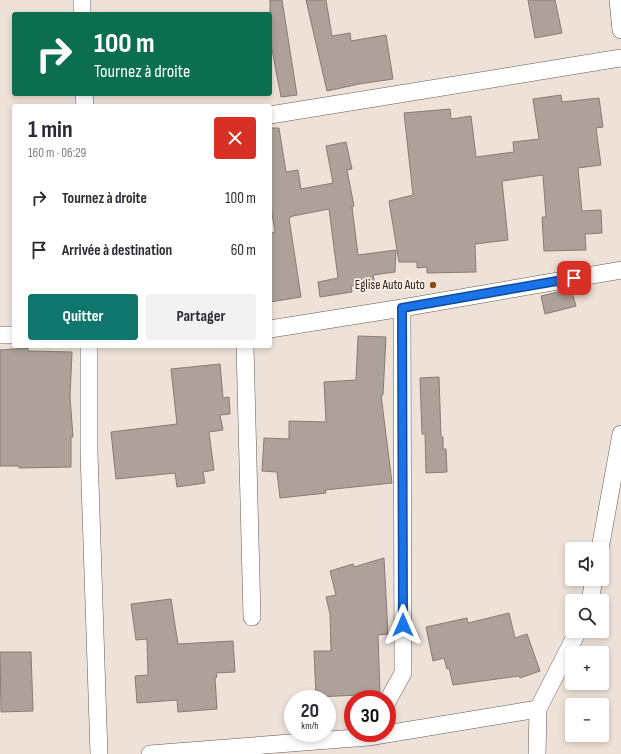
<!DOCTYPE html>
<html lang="fr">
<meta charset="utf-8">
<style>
:root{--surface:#fff;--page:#f2f2f3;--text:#2b2b33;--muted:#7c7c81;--accent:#0f766e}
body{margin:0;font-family:"Sofia Sans Condensed",sans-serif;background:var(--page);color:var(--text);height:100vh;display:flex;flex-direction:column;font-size:15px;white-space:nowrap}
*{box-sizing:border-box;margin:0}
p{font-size:13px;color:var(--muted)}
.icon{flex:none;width:22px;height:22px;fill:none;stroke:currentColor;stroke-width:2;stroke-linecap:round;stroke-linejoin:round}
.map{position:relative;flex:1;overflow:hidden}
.panel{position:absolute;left:12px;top:104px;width:260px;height:244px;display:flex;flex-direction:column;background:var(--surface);border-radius:4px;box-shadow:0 2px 6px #0003}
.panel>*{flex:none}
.top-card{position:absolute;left:12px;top:12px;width:260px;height:84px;border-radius:4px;box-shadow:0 2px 6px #0003;background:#0b6e4f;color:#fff;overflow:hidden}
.fabs{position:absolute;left:565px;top:542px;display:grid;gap:8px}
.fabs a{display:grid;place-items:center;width:44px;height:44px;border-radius:4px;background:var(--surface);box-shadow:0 2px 6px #0003;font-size:20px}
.speed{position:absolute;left:284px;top:690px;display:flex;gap:8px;font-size:20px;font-weight:700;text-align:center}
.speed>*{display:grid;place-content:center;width:52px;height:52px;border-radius:50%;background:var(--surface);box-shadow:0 2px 6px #0003;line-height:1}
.speed small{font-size:10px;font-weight:400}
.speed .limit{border:6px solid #d22;background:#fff;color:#111}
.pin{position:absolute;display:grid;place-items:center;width:34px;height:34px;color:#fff;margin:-17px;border-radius:8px;box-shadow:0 2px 6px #0006}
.me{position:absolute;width:44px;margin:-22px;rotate:0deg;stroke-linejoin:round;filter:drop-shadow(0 0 3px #0008)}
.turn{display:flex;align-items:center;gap:14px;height:84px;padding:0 16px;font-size:18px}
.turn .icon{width:52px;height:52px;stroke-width:2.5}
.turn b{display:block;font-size:28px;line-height:34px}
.round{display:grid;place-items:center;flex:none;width:42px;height:42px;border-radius:4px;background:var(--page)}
.head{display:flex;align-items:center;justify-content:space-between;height:68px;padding:0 16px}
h1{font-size:24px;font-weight:700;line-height:30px}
.cta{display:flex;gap:8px;margin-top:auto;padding:8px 16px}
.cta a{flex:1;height:46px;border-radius:4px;background:var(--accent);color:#fff;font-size:16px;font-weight:700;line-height:46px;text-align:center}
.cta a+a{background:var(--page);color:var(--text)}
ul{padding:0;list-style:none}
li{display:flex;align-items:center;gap:12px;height:52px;padding:0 16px}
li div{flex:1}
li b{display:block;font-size:15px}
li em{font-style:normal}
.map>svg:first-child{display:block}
.building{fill:#aea199;stroke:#877b73}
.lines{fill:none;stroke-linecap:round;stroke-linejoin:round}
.street-casing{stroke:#655951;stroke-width:18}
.street{stroke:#fff;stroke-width:17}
.route-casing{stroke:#114b97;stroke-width:10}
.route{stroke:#1a73e8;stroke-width:7}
.poi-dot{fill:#8d4d14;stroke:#fceee4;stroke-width:1.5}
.labels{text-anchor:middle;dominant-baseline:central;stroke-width:3.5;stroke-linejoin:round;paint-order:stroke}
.poi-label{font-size:13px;fill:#2a2522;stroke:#fceee4;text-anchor:end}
</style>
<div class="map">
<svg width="621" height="754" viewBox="0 0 621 754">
<rect width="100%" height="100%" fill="#eee1d7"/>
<g class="building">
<path d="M 270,0 L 282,0 L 297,95 L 281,97 L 270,39 Z"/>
<path d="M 306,0 L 326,0 L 332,36 L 350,33 L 351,41 L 386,35 L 393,79 L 359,84 L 327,91 Z"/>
<path d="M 528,0 L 555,0 L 562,33 L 535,38 Z"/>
<path d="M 561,95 L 562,102 L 599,98 L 603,127 L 596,128 L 601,165 L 578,168 L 582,211 L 601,210 L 602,233 L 585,234 L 586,250 L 544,251 L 542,217 L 546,217 L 543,175 L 502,181 L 508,240 L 475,244 L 476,272 L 427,273 L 427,267 L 417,268 L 417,262 L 399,262 L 389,201 L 413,195 L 404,113 L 450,109 L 451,119 L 471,116 L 476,157 L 514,152 L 513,142 L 539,139 L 533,99 Z"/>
<path d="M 270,128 L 279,128 L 286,172 L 298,170 L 301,189 L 333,183 L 326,146 L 346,142 L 352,169 L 347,170 L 354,206 L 352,207 L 358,255 L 396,250 L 395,272 L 373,275 L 375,284 L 351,286 L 352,292 L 320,297 L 318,282 L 338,278 L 329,209 L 293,216 L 289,218 L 301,297 L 270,302 L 270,233 L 275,232 L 270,201 Z"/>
<path d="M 571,289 L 576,306 L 545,314 L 541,296 Z"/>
<path d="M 358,336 L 386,337 L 383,395 L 381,395 L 392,483 L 325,490 L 326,493 L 280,498 L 277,472 L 262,471 L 264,438 L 289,439 L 289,421 L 326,422 L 324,382 L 356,380 Z"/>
<path d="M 28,348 L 28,351 L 72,352 L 70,397 L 73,437 L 71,437 L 71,467 L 19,468 L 19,466 L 0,466 L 0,350 Z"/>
<path d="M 220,364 L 223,398 L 229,397 L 230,414 L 220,415 L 223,430 L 209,432 L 214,470 L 203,472 L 205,483 L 177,487 L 175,473 L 116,479 L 111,432 L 177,424 L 171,369 Z"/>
<path d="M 439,377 L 441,437 L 443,437 L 443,449 L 446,449 L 447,472 L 426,473 L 425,434 L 422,434 L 420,378 Z"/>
<path d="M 384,558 L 388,634 L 378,635 L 380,694 L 316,697 L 314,651 L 331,651 L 330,614 L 326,597 L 336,595 L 330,571 L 353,564 L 354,567 Z"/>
<path d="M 171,599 L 178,644 L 233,641 L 235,672 L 216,673 L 217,677 L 215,678 L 217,709 L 178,712 L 177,700 L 137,703 L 135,676 L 148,675 L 147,639 L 136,640 L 131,604 Z"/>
<path d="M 509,613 L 515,638 L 527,634 L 540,671 L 520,678 L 519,676 L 453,685 L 449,668 L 447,669 L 444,658 L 433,661 L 426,627 L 467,618 L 468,623 Z"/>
<path d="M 0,652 L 31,652 L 33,711 L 1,712 Z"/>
</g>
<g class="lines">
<g class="street-casing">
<g id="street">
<path d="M 82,0 L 82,14"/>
<path d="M 618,0 L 621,30"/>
<path d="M 84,94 L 85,106"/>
<path d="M 270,115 L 621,58"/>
<path d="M 270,329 L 402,308 L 621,270"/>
<path d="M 0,335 L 14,335"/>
<path d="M 89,346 L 89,452 L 99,754"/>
<path d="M 245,346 L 252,617"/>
<path d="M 600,549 L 621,434"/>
<path d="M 590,601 L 594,579"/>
<path d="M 387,702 L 403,673 L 402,308"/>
<path d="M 150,754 L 368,737 L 538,709"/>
<path d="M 537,754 L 538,709 L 578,631"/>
</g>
</g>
<use href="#street" class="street"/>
</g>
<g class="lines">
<g class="route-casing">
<path id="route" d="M 403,625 L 402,308 L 574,278"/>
</g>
<use href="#route" class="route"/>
</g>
<circle class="poi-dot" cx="433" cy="285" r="4"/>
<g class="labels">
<g class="poi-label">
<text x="425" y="285">Eglise Auto Auto</text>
</g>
</g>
</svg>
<div class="fabs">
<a><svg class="icon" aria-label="sound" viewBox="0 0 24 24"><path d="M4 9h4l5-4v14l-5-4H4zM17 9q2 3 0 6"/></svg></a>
<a><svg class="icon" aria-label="search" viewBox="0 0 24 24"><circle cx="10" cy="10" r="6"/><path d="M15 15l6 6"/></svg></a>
<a>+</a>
<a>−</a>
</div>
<div class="speed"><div>20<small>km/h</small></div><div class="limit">30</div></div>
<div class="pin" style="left:574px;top:278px;background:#d93025"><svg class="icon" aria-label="arrive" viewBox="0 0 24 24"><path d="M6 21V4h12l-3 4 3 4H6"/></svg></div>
<svg class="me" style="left:403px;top:625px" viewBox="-20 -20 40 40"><path d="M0-17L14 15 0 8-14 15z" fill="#1a73e8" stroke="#fff" stroke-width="4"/></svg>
<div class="top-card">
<div class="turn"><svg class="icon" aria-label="right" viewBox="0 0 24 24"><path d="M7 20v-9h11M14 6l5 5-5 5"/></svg><div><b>100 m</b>Tournez à droite</div></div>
</div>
<section class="panel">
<div class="head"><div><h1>1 min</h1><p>160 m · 06:29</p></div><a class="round" style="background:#d93025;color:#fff"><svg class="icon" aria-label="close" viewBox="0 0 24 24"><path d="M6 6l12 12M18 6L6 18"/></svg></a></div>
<ul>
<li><svg class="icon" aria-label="right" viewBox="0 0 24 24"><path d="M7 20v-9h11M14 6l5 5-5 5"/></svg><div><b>Tournez à droite</b></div><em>100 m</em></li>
<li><svg class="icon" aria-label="arrive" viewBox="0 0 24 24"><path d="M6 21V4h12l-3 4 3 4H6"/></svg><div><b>Arrivée à destination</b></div><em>60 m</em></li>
</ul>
<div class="cta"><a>Quitter</a><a>Partager</a></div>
</section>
</div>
